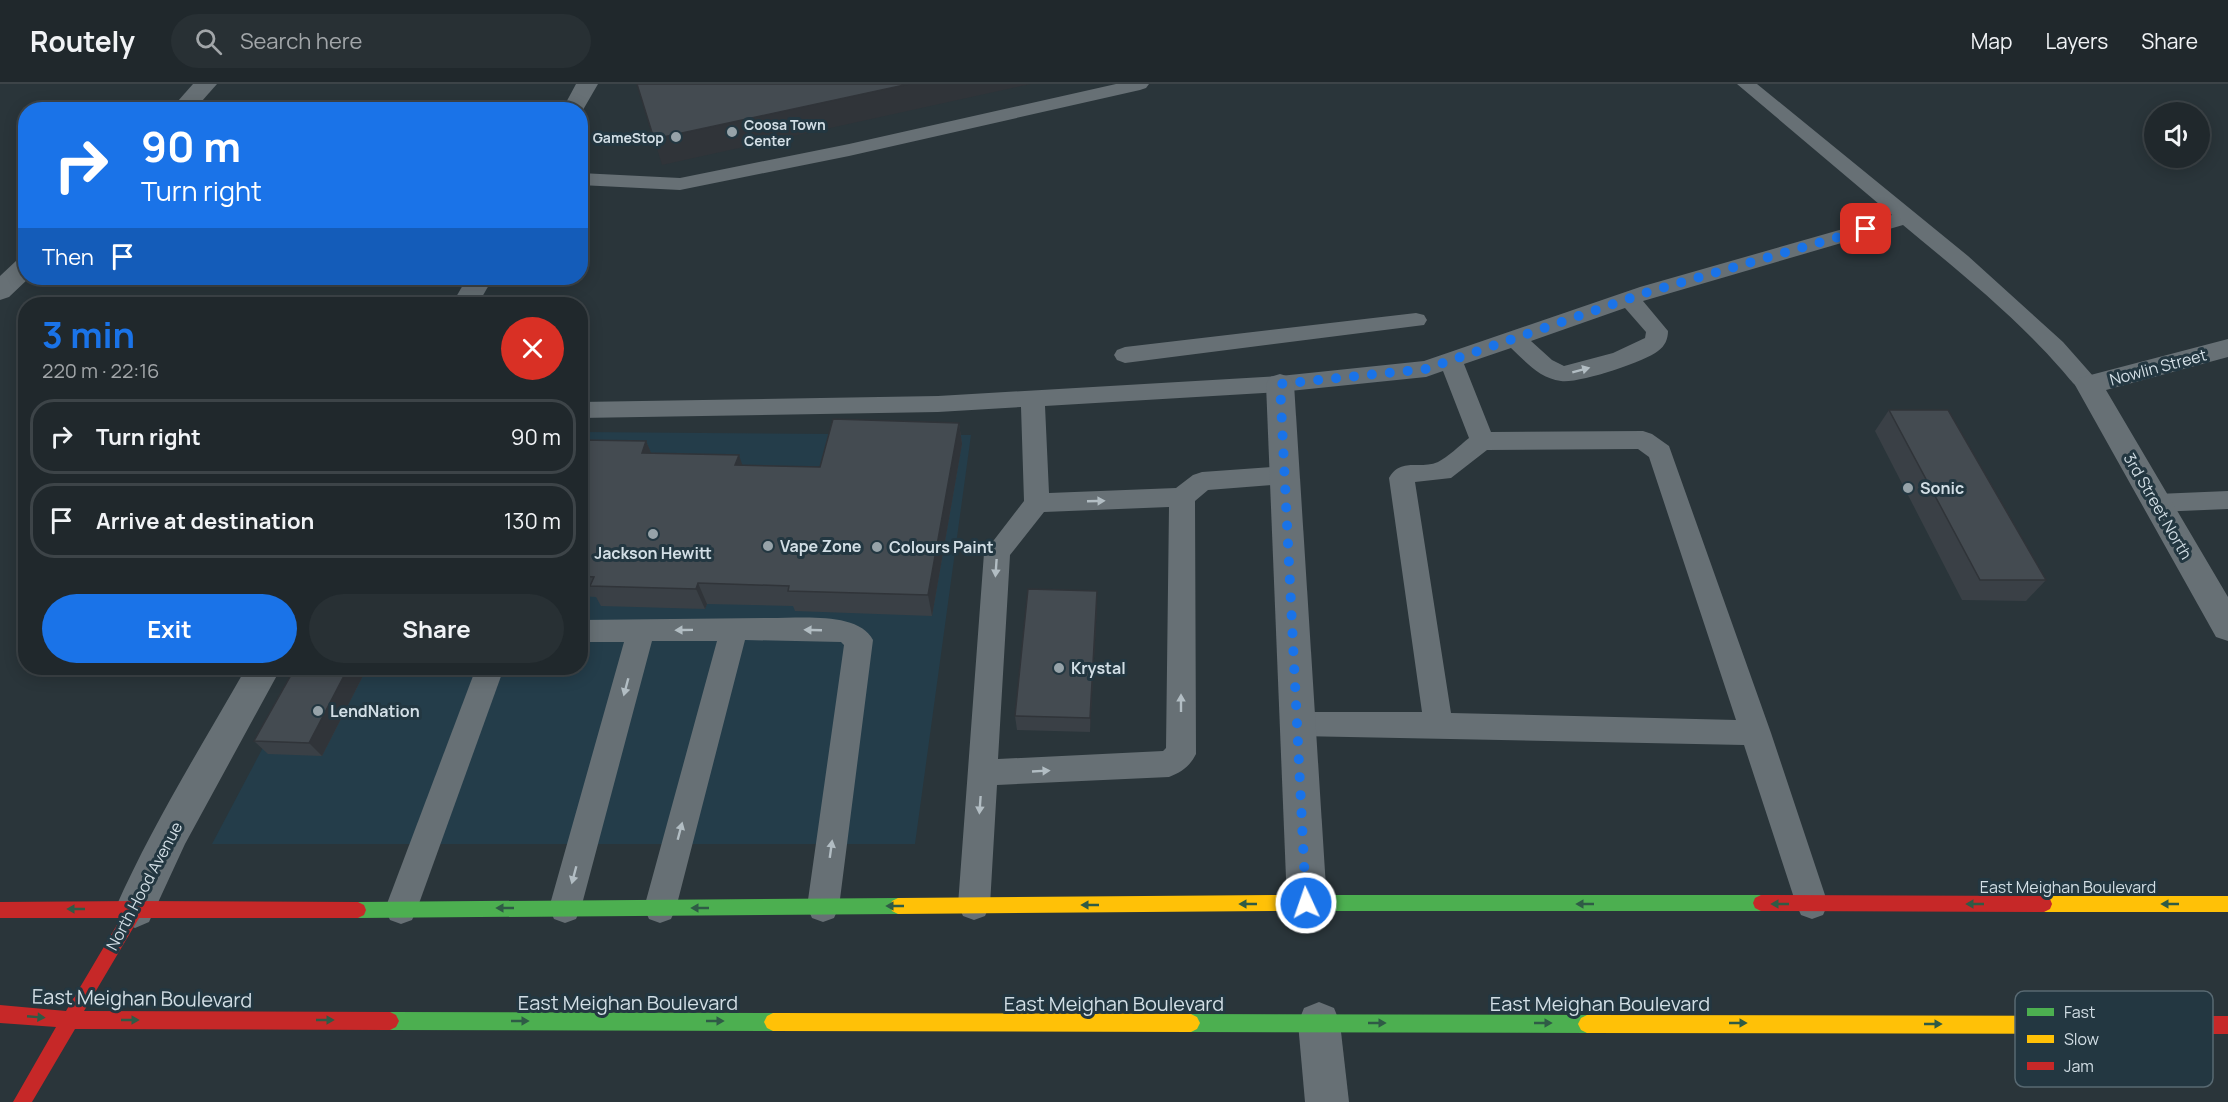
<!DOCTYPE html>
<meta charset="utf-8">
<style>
:root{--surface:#20282c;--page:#283034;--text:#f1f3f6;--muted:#a2a6a9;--line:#3d4448;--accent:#1a73e8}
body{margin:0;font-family:Manrope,sans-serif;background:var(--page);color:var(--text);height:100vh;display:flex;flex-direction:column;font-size:22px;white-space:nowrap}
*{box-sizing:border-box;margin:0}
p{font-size:20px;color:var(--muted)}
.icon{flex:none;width:33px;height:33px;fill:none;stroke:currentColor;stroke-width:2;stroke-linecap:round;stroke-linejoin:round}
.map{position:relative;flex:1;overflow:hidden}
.side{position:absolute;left:18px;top:213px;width:570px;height:378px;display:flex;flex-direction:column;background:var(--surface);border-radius:24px;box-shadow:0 3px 15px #0003,0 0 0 2px var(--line)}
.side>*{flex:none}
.top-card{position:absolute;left:18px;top:18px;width:570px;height:183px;border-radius:24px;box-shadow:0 3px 15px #0003,0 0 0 2px var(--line);background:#1a73e8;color:#fff;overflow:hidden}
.fabs{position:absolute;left:2144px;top:18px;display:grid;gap:12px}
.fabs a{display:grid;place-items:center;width:66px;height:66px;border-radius:50%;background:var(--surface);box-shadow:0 3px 15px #0003,0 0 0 2px var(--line);font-size:30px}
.pin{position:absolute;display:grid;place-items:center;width:51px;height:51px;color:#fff;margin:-26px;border-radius:12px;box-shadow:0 3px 9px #0006}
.me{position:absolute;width:66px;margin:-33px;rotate:357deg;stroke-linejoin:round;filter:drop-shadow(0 0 4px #0008)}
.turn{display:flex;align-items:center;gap:21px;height:126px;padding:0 24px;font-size:27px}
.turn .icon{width:78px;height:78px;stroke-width:2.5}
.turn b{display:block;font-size:42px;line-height:51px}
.then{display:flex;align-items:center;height:57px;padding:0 24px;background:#0003;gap:12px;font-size:22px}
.round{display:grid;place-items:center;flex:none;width:63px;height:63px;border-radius:32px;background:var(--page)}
.headline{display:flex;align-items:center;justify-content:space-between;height:102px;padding:0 24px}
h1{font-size:36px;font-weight:700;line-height:45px;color:var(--accent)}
.action{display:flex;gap:12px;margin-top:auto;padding:12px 24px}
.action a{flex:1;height:69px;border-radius:36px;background:var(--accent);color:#fff;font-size:24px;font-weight:700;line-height:69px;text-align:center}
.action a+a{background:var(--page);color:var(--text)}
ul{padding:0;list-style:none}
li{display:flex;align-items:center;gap:18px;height:75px;margin:0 12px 9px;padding:0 12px;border:3px solid var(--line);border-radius:24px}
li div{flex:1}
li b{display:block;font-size:22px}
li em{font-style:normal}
header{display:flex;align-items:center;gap:36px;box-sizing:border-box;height:84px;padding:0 30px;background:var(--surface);border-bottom:2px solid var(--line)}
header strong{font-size:28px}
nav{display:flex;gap:33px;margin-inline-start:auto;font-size:21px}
.search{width:420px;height:54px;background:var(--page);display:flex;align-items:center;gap:15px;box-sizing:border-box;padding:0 21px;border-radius:33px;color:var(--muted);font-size:22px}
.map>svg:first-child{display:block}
.built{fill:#243d4a}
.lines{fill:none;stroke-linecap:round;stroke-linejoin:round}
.lane{fill:#677075;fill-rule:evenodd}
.street{fill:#677075;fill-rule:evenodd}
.fast{fill:#4caf50;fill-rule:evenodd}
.slow{fill:#ffc107;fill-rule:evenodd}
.jam{fill:#c62828;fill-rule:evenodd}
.wall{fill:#3a4046}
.shaded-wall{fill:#303439}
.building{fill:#444b51;stroke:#303439;stroke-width:1.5}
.oneway{fill:#b2bdc3}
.oneway2{fill:#2f5b46}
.route{stroke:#1a73e8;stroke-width:10;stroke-dasharray:0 18}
.poi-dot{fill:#97a3a9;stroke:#233741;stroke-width:2}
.labels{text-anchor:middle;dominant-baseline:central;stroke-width:6;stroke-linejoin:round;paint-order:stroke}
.far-poi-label{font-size:14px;font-weight:bold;fill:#d2dee5;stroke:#233741;text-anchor:start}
.street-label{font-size:16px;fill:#d2dee5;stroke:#233741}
.poi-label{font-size:16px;font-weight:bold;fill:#d2dee5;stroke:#233741;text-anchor:start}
.near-street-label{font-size:20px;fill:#d2dee5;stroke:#233741}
.key{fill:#233741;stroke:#586972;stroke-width:1.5}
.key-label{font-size:16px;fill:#d2dee5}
</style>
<header>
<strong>Routely</strong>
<div class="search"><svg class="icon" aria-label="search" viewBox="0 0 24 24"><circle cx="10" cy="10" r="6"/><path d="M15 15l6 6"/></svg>Search here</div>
<nav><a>Map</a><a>Layers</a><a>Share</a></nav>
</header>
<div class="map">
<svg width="2228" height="1018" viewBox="0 0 2228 1018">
<rect width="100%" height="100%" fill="#2a353a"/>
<path class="built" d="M 581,348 L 971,351 L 915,760 L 212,760 L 305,584 L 580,584 Z"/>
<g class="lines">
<g class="lane">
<path d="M 1116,0 L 1149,0 L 1146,4 L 1140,6 L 849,72 L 680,106 L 580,101 L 580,89 L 680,94 L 849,60 Z"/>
<path d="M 1737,0 L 1757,0 L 1968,172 L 2063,258 L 2101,301 L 2097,307 C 2080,312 2072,297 2061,285 C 2015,232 1957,186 1903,141 L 1643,217 L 1668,247 C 1668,255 1665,262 1658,267 C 1645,278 1577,300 1561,297 C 1539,294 1526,278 1511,264 L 1464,280 L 1491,348 L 1643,347 L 1652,350 L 1669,362 L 1771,649 L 1828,820 L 1823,831 L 1812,835 L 1801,831 L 1796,820 L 1744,661 L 1298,652 L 1288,649 L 1283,640 L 1288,631 L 1298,628 L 1422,628 L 1389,394 C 1401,373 1420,386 1438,378 C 1448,373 1459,362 1469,354 L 1443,287 L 1426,293 L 1280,308 L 1045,322 L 1049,409 L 1176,404 L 1193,391 L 1202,388 L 1285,382 L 1294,385 L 1297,391 L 1294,397 L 1285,400 L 1208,406 L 1195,417 L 1196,670 C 1190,682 1182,688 1169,693 L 997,701 L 990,821 L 985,832 L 974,836 L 963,832 L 958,821 L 984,469 L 1024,417 L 1021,323 L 938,328 L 580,334 L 580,318 L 938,312 L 1280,292 L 1424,277 L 1640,203 L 1892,131 ZM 1625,224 L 1646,248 L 1645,254 L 1613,269 L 1564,282 L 1552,276 L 1531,257 ZM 1638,365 L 1649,373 L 1736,636 L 1451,629 L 1415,398 L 1451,394 L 1487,366 ZM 1169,423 L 1166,664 L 1163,667 L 998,675 L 1010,471 L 1044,428 Z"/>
<path d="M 1416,229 L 1424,231 L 1427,236 L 1424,241 L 1125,279 L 1117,276 L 1114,271 L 1117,266 L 1125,263 Z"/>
<path d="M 2228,407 L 2228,425 L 2157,428 L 2148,426 L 2144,419 L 2148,412 L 2157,410 Z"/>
<path d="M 764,534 C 794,535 858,526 873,556 L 839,823 L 834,834 L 823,838 L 812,834 L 807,823 L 844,561 L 841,558 L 745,556 L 676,824 L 671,835 L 660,839 L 649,835 L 644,824 L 717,557 L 652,557 L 581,824 L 576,835 L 565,839 L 554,835 L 549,824 L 624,558 L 580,558 L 580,536 Z"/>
<path d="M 476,584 L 504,584 L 417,825 L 412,836 L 401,840 L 390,836 L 385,825 Z"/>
</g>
<g class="street">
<path d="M 193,0 L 217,0 L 194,26 L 170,26 Z"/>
<path d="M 576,0 L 598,0 L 580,31 L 580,26 L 562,26 Z"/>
<path d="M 26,174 L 26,194 L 29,194 L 9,213 L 0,216 L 0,192 L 17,176 Z"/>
<path d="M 467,194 L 493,194 L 478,220 L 452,220 Z"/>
<path d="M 2228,255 L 2228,273 L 2106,306 L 2228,513 L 2228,557 L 2216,553 L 2075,301 L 2079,294 Z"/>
<path d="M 1280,290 L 1290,293 L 1294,300 L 1327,819 L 1321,832 L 1307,838 L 1293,832 L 1287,819 L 1266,300 L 1270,293 Z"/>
<path d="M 246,584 L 281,584 L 185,760 L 149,838 L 135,844 L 121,838 L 115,825 C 152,741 201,663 246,584 Z"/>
<path d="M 1319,918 L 1334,924 L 1340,939 L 1349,1018 L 1305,1018 L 1298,939 L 1304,924 Z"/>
</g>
<g class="fast">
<path d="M 1283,811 L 1761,811 L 1767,814 L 1769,819 L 1767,824 L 1761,827 L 1283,827 L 1277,824 L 1275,819 L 1277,814 Z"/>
<path d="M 898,814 L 904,817 L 906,822 L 904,827 L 898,830 L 358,834 L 352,831 L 350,826 L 352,821 L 358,818 Z"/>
<path d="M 390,928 L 773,929 L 779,932 L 782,938 L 779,944 L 773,947 L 390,946 L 384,943 L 381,937 L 384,931 Z"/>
<path d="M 1191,930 L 1587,931 L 1593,934 L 1596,940 L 1593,946 L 1587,949 L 1191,948 L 1185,945 L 1182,939 L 1185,933 Z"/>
</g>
<g class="slow">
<path d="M 1283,811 L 1289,814 L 1291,819 L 1289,824 L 1283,827 L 898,830 L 892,827 L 890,822 L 892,817 L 898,814 Z"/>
<path d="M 2044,812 L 2228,812 L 2228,828 L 2044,828 L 2038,825 L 2036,820 L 2038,815 Z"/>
<path d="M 773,929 L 1191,930 L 1197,933 L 1200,939 L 1197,945 L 1191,948 L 773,947 L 767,944 L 764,938 L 767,932 Z"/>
<path d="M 1587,931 L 2112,932 L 2118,935 L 2121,941 L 2118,947 L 2112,950 L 1587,949 L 1581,946 L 1578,940 L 1581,934 Z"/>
</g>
<g class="jam">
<path d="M 1761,811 L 2044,812 L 2050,815 L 2052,820 L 2050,825 L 2044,828 L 1761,827 L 1755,824 L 1753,819 L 1755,814 Z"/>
<path d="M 135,817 L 358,818 L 364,821 L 366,826 L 364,831 L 358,834 L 139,834 L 84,927 L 390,928 L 396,931 L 399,937 L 396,943 L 390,946 L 75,945 L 32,1018 L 13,1018 L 56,943 L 0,939 L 0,921 L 66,927 L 121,834 L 0,834 L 0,818 Z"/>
<path d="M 2112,932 L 2228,932 L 2228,950 L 2112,950 L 2106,947 L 2103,941 L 2106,935 Z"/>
</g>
</g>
<g class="wall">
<path d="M 1889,326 L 2046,496 L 2026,517 L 1962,516 L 1875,347 Z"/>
<path d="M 959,339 L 962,360 L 932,532 L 795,527 L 793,522 L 707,520 L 705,525 L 601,522 L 596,513 L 580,512 L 580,356 L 646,357 L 651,369 L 742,381 L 820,383 Z"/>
<path d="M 1097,521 L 1090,648 L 1017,646 L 1015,632 Z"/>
<path d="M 295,584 L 367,584 L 322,672 L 268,670 L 254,657 Z"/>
</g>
<g class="shaded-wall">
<path d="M 909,0 L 1031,0 L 662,81 L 654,55 Z"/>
<path d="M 959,339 L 962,360 L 932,532 L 928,511 Z"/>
<path d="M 646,357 L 655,378 L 642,369 Z"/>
<path d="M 739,371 L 746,392 L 735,381 Z"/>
<path d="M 698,499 L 707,520 L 705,525 L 696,505 Z"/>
<path d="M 1097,507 L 1097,521 L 1090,648 L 1090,634 Z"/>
<path d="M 348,584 L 367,584 L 322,672 L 309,659 Z"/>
</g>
<g class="building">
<path d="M 637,0 L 909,0 L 654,55 Z"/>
<path d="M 1889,326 L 1948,326 L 2046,496 L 1980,496 Z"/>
<path d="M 833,335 L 959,339 L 928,511 L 788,507 L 789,502 L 698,499 L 696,505 L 590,502 L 594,493 L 580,492 L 580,356 L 646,357 L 642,369 L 739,371 L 735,381 L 820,383 Z"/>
<path d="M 1028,505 L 1097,507 L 1090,634 L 1015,632 Z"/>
<path d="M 295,584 L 348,584 L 309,659 L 254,657 Z"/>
</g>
<defs><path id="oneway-solid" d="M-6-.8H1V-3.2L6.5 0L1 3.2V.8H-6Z" transform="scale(1.5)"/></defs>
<g class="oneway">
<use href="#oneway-solid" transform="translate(1581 286) rotate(-15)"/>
<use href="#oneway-solid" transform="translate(1096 417) rotate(-2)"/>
<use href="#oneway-solid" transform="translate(996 484) rotate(94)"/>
<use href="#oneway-solid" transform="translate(684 546) rotate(179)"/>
<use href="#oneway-solid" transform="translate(813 546) rotate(-178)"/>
<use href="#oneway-solid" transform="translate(626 603) rotate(105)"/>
<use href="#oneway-solid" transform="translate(1181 619) rotate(-90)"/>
<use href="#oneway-solid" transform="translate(1041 687) rotate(-3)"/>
<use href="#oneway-solid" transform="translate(980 721) rotate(94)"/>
<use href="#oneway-solid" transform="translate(680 747) rotate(-75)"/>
<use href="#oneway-solid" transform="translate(831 765) rotate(-82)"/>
<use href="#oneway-solid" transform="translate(574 791) rotate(105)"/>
</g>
<g class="oneway2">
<use href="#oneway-solid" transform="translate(1248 820) rotate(180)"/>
<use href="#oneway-solid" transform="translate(1585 820) rotate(-180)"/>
<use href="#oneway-solid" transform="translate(1780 820) rotate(-180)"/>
<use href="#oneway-solid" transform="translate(1975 820) rotate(-180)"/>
<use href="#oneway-solid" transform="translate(2170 820) rotate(-180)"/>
<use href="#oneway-solid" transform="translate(1090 821) rotate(180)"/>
<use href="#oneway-solid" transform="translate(895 822) rotate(180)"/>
<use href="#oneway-solid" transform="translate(505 824) rotate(180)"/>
<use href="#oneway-solid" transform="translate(700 824) rotate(180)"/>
<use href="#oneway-solid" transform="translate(76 825) rotate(180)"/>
<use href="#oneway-solid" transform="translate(36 933) rotate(5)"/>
<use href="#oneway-solid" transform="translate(130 936)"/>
<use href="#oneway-solid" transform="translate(325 936)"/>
<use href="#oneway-solid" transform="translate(520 937)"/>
<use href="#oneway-solid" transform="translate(715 937)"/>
<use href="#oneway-solid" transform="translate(1377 939)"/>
<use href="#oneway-solid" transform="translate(1543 939)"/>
<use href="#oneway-solid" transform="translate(1738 939)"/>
<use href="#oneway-solid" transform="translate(1933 940)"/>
</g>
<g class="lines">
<path class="route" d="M 1306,819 L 1280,300 L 1426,285 L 1648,208 L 1866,145"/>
</g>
<g class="poi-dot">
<circle cx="732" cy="48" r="6"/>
<circle cx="676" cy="53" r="6"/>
<circle cx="1908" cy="404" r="6"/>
<circle cx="653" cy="450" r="6"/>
<circle cx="768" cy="462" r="6"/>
<circle cx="877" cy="463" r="6"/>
<circle cx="1059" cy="584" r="6"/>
<circle cx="318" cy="627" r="6"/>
</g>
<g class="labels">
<g class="far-poi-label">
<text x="744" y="40">Coosa Town<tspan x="744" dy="16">Center</tspan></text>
<text x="664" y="53" text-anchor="end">GameStop</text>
</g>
<g class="street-label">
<text transform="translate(2158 283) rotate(-15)">Nowlin Street</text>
<text transform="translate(2158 422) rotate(60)">3rd Street North</text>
<text transform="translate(144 802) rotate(-62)">North Hood Avenue</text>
<text x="2068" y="803">East Meighan Boulevard</text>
</g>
<g class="poi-label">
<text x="1920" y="404">Sonic</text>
<text x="780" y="462">Vape Zone</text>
<text x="889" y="463">Colours Paint</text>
<text x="653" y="469" text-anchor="middle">Jackson Hewitt</text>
<text x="1071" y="584">Krystal</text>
<text x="330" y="627">LendNation</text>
</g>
<g class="near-street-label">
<text transform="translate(142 914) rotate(1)">East Meighan Boulevard</text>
<text x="628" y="918">East Meighan Boulevard</text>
<text x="1114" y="919">East Meighan Boulevard</text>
<text x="1600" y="919">East Meighan Boulevard</text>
</g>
</g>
<rect x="2015" y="907" width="198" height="96" rx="9" class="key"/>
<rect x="2027" y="924" width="27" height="8" fill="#4caf50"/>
<rect x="2027" y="951" width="27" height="8" fill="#ffc107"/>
<rect x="2027" y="978" width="27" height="8" fill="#c62828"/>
<g class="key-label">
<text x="2064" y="934">Fast</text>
<text x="2064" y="961">Slow</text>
<text x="2064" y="988">Jam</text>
</g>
</svg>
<div class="fabs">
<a><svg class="icon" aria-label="sound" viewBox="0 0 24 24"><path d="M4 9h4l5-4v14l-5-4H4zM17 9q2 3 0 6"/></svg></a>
</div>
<div class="pin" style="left:1866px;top:145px;background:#d93025"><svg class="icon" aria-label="arrive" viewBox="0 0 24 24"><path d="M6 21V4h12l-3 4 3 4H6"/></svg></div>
<svg class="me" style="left:1306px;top:819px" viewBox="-20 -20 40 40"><circle r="17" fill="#1a73e8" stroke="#fff" stroke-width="3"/><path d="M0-11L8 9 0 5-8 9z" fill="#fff"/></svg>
<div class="top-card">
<div class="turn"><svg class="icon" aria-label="right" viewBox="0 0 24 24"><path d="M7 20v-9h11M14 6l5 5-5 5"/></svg><div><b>90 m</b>Turn right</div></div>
<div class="then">Then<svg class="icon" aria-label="arrive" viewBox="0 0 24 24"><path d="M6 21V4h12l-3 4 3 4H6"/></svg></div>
</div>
<section class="side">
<div class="headline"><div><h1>3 min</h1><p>220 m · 22:16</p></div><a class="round" style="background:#d93025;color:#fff"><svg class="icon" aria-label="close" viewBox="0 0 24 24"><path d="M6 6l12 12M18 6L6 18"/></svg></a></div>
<ul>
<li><svg class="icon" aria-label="right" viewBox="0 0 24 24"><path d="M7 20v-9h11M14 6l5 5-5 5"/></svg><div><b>Turn right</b></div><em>90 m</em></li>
<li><svg class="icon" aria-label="arrive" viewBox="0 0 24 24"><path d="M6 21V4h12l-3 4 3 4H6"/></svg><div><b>Arrive at destination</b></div><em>130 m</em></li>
</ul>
<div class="action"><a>Exit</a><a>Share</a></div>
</section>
</div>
